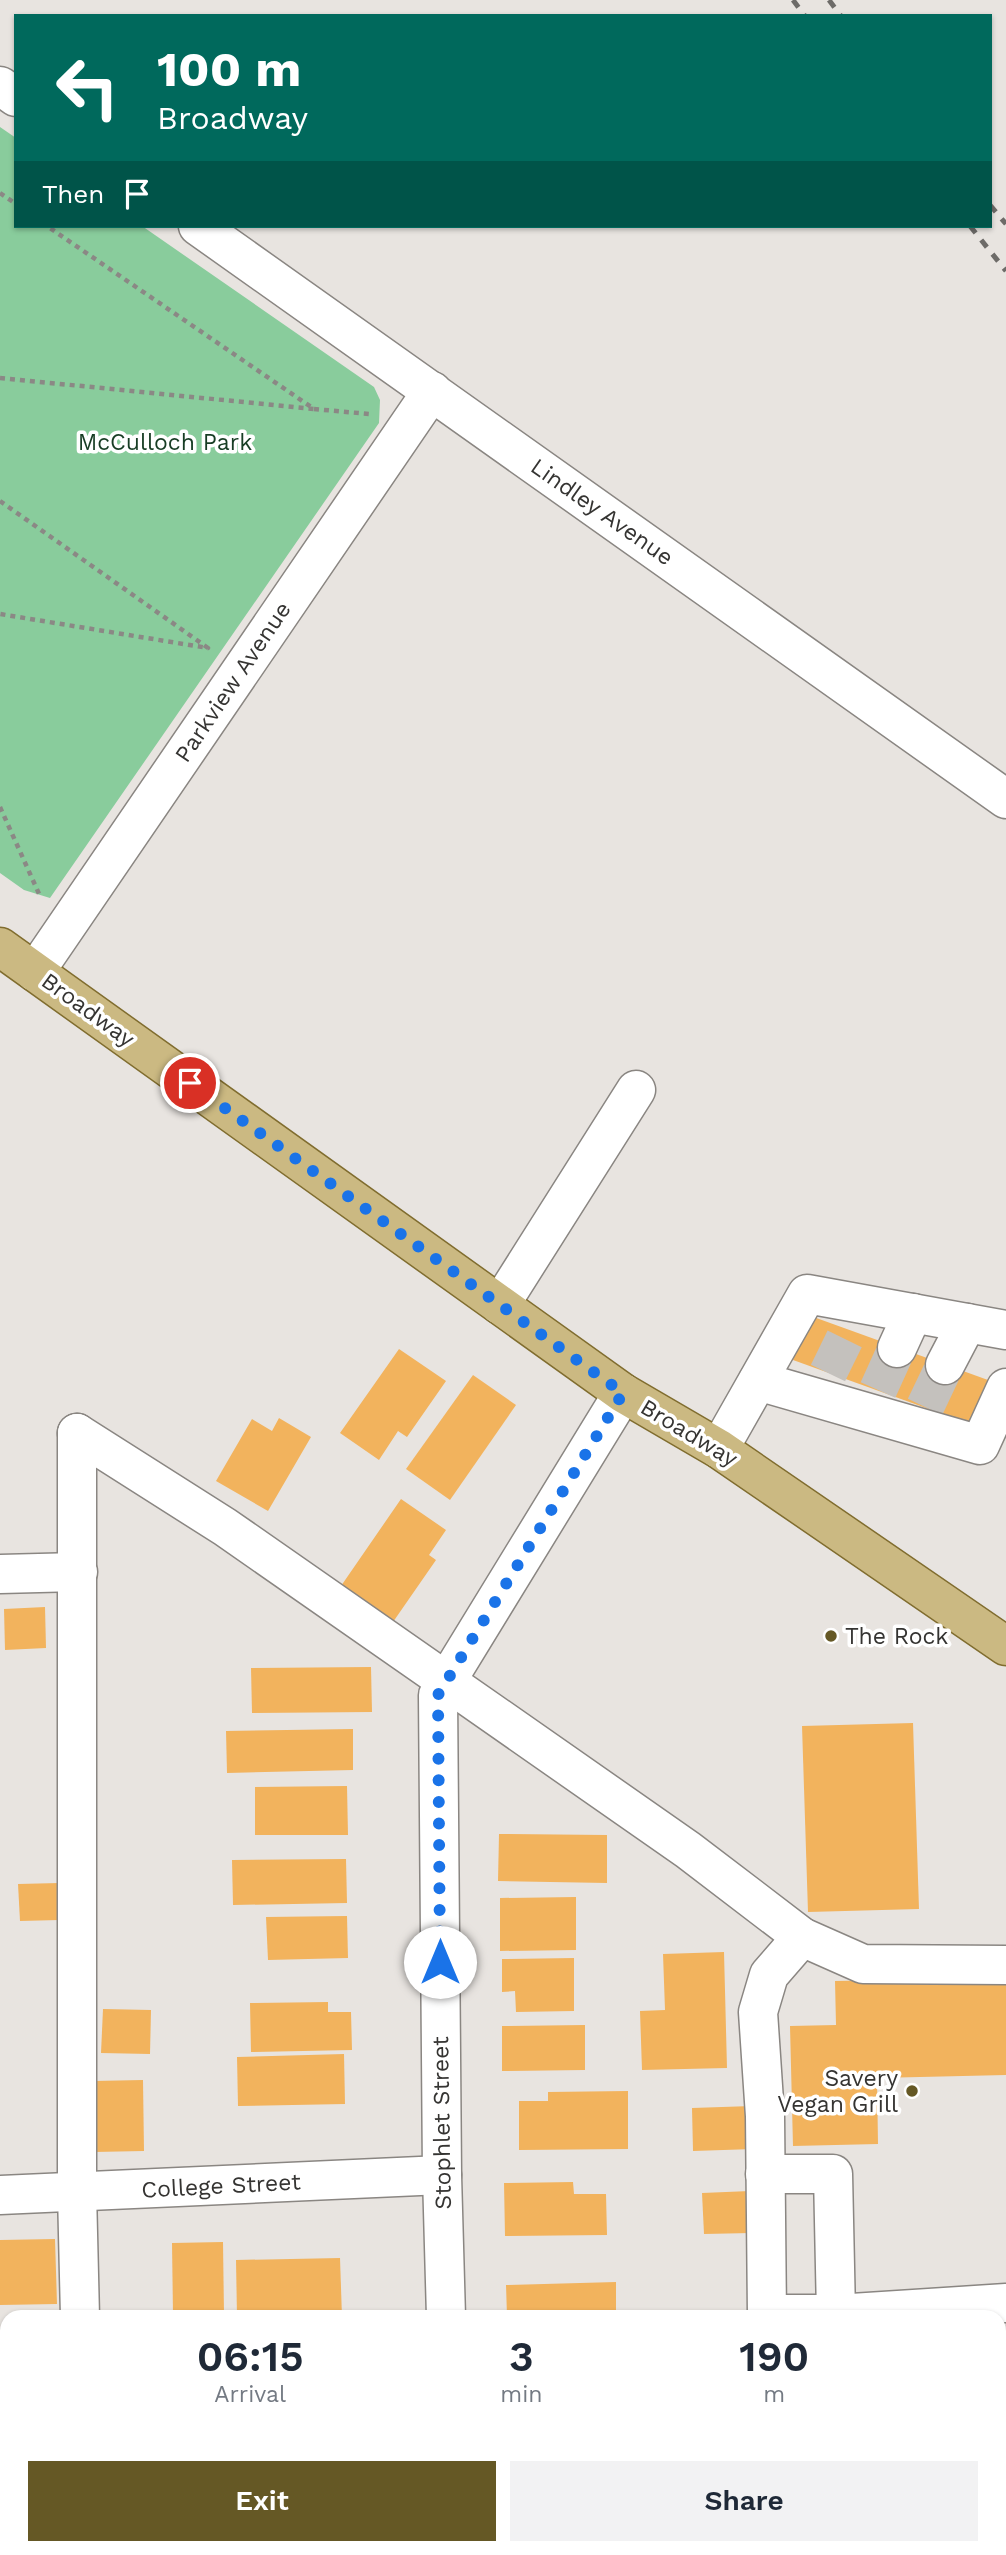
<!DOCTYPE html>
<style>
:root{--surface:#fff;--page:#f2f2f3;--text:#1f2937;--muted:#747a83;--accent:#655825}
body{margin:0;font-family:"Work Sans",sans-serif;background:var(--page);color:var(--text);height:100vh;display:flex;flex-direction:column;font-size:26px;white-space:nowrap}
*{box-sizing:border-box;margin:0}
p{font-size:23px;color:var(--muted)}
.icon{flex:none;width:38px;height:38px;fill:none;stroke:currentColor;stroke-width:2;stroke-linecap:round;stroke-linejoin:round}
.map{position:relative;flex:1;overflow:hidden}
.side{position:absolute;left:0px;top:2310px;width:1006px;height:245px;display:flex;flex-direction:column;background:var(--surface);border-radius:21px 21px 0 0;box-shadow:0 2px 5px #0004}
.side>*{flex:none}
.banner{position:absolute;left:14px;top:14px;width:978px;height:214px;border-radius:0px;box-shadow:0 2px 5px #0004;background:#00695c;color:#fff;overflow:hidden}
.pin{position:absolute;display:grid;place-items:center;width:60px;height:60px;color:#fff;margin:-30px;border:4px solid #fff;border-radius:50%;box-shadow:0 2px 7px #0007}
.me{position:absolute;width:77px;margin:-38px;rotate:0deg;stroke-linejoin:round;filter:drop-shadow(0 0 5px #0008)}
.turn{display:flex;align-items:center;gap:24px;height:147px;padding:0 28px;font-size:32px}
.turn .icon{width:91px;height:91px;stroke-width:2.5}
.turn b{display:block;font-size:49px;line-height:60px}
.then{display:flex;align-items:center;height:66px;padding:0 28px;background:#0003;gap:14px;font-size:26px}
.eta{display:flex;justify-content:space-evenly;align-items:center;height:119px;text-align:center}
.eta b{font-size:42px;font-weight:600;line-height:49px}
.action{display:flex;gap:14px;margin-top:auto;padding:14px 28px}
.action a{flex:1;height:80px;border-radius:0px;background:var(--accent);color:#fff;font-size:28px;font-weight:600;line-height:80px;text-align:center}
.action a+a{background:var(--page);color:var(--text)}
.map>svg:first-child{display:block}
.green{fill:#89cc9c}
.building{fill:#f2b35d}
.lines{fill:none;stroke-linecap:round;stroke-linejoin:round}
.minor-tunnel{stroke:#c4c1bd;stroke-width:38;stroke-dasharray:38 19;stroke-linecap:butt}
.minor-casing{stroke:#8a8682;stroke-width:41}
.major-casing{stroke:#806d2f;stroke-width:41}
.path{stroke:#8b8885;stroke-width:4.5;stroke-dasharray:5 5;stroke-linecap:butt}
.minor{stroke:#fff;stroke-width:38}
.major{stroke:#cbb982;stroke-width:38}
.rail{stroke:#6d6b68;stroke-width:5;stroke-dasharray:9 9;stroke-linecap:butt}
.route{stroke:#1a73e8;stroke-width:12;stroke-dasharray:0 21.6}
.poi-dot{fill:#655825;stroke:#fff;stroke-width:2.5}
.labels{text-anchor:middle;dominant-baseline:central;stroke-width:7;stroke-linejoin:round;paint-order:stroke}
.park-label{font-size:23px;fill:#173d24;stroke:#fff}
.street-label{font-size:23px;fill:#353432;stroke:#fff}
.poi-label{font-size:23px;fill:#353432;stroke:#fff;text-anchor:start}
</style>
<div class="map">
<svg width="1006" height="2555" viewBox="0 0 1006 2555">
<rect width="100%" height="100%" fill="#e8e4e0"/>
<path class="green" d="M 0,127 L 16,138 L 16,226 L 142,226 L 374,387 L 380,400 L 379,423 L 50,898 L 24,890 L 0,873 Z"/>
<g class="building">
<path d="M 808,1315 L 988,1380 L 973,1425 L 793,1360 Z"/>
<path d="M 399,1349 L 446,1381 L 407,1437 L 398,1431 L 379,1460 L 340,1433 Z"/>
<path d="M 473,1375 L 516,1405 L 450,1500 L 406,1469 Z"/>
<path d="M 279,1418 L 311,1437 L 268,1511 L 216,1481 L 252,1419 L 272,1431 Z"/>
<path d="M 401,1499 L 446,1530 L 429,1555 L 436,1560 L 393,1622 L 341,1586 Z"/>
<path d="M 45,1607 L 46,1648 L 5,1650 L 4,1609 Z"/>
<path d="M 371,1667 L 372,1712 L 252,1713 L 251,1668 Z"/>
<path d="M 913,1723 L 919,1909 L 808,1912 L 802,1726 Z"/>
<path d="M 353,1729 L 353,1770 L 227,1773 L 226,1731 Z"/>
<path d="M 347,1786 L 348,1835 L 255,1835 L 255,1787 Z"/>
<path d="M 499,1834 L 607,1835 L 607,1883 L 498,1881 Z"/>
<path d="M 346,1859 L 347,1903 L 233,1905 L 232,1860 Z"/>
<path d="M 59,1883 L 59,1920 L 20,1921 L 18,1884 Z"/>
<path d="M 576,1897 L 576,1950 L 500,1951 L 500,1898 Z"/>
<path d="M 347,1916 L 348,1958 L 268,1960 L 266,1917 Z"/>
<path d="M 724,1952 L 727,2068 L 642,2070 L 640,2011 L 665,2010 L 663,1954 Z"/>
<path d="M 574,1958 L 574,2011 L 516,2012 L 515,1991 L 502,1992 L 502,1959 Z"/>
<path d="M 1006,1978 L 1006,2075 L 877,2078 L 878,2144 L 793,2146 L 790,2026 L 836,2025 L 835,1981 Z"/>
<path d="M 328,2002 L 328,2012 L 351,2012 L 352,2050 L 251,2052 L 250,2003 Z"/>
<path d="M 103,2009 L 151,2010 L 150,2054 L 101,2053 Z"/>
<path d="M 585,2025 L 585,2070 L 502,2071 L 502,2026 Z"/>
<path d="M 344,2054 L 345,2104 L 238,2106 L 237,2057 Z"/>
<path d="M 143,2080 L 144,2151 L 94,2152 L 93,2081 Z"/>
<path d="M 628,2091 L 628,2149 L 519,2150 L 519,2101 L 548,2101 L 548,2092 Z"/>
<path d="M 752,2106 L 754,2149 L 693,2151 L 692,2108 Z"/>
<path d="M 573,2182 L 574,2194 L 606,2194 L 607,2235 L 505,2236 L 504,2183 Z"/>
<path d="M 750,2191 L 751,2233 L 704,2234 L 702,2193 Z"/>
<path d="M 55,2239 L 57,2304 L 0,2305 L 0,2240 Z"/>
<path d="M 223,2242 L 224,2314 L 173,2315 L 172,2243 Z"/>
<path d="M 340,2258 L 342,2317 L 237,2317 L 236,2260 Z"/>
<path d="M 616,2282 L 616,2317 L 507,2317 L 506,2285 Z"/>
<rect x="0" y="2433" width="7" height="36"/>
<rect x="528" y="2548" width="108" height="7"/>
<rect x="918" y="2548" width="74" height="7"/>
</g>
<g class="lines">
<g class="minor-tunnel">
<path d="M 828,1373 L 849,1330"/>
<path d="M 878,1390 L 897,1348"/>
<path d="M 925,1407 L 945,1365"/>
</g>
<g class="minor-casing">
<g id="minor">
<path d="M 0,86 L 16,97"/>
<path d="M 198,226 L 1006,799"/>
<path d="M 35,972 L 432,391"/>
<path d="M 500,1305 L 636,1090"/>
<path d="M 897,1348 L 913,1313"/>
<path d="M 945,1365 L 967,1323"/>
<path d="M 758,1381 L 980,1445 L 1006,1388"/>
<path d="M 77,1433 L 225,1527 L 446,1681 L 688,1850 L 802,1937 L 863,1964 L 1006,1965"/>
<path d="M 77,1433 L 77,2192 L 80,2317"/>
<path d="M 719,1449 L 807,1294 L 1006,1330"/>
<path d="M 0,1574 L 78,1572"/>
<path d="M 765,2174 L 833,2174 L 836,2314"/>
<path d="M 0,2195 L 442,2175"/>
<path d="M 767,2314 L 836,2314 L 1006,2303"/>
<path d="M 446,2317 L 442,2175 L 438,1695 L 623,1393"/>
<path d="M 767,2317 L 765,2116 L 758,2012 L 769,1975 L 802,1937"/>
<path d="M 82,2548 L 82,2555"/>
<path d="M 453,2548 L 453,2555"/>
<path d="M 770,2548 L 770,2555"/>
</g>
</g>
<g class="major-casing">
<path id="major" d="M 0,947 L 623,1393 L 719,1449 L 1006,1646"/>
</g>
<g class="path">
<path d="M 0,193 L 16,204"/>
<path d="M 0,378 L 314,409 L 47,226"/>
<path d="M 314,409 L 369,414"/>
<path d="M 0,501 L 208,648 L 0,614"/>
<path d="M 0,807 L 40,896"/>
</g>
<use href="#minor" class="minor"/>
<use href="#major" class="major"/>
<g class="rail">
<path d="M 793,0 L 805,16"/>
<path d="M 829,0 L 841,16"/>
<path d="M 990,205 L 1006,224"/>
<path d="M 970,226 L 1006,271"/>
</g>
</g>
<g class="lines">
<path class="route" d="M 190,1083 L 623,1393 L 438,1695 L 440,1962"/>
</g>
<g class="poi-dot">
<circle cx="831" cy="1636" r="7"/>
<circle cx="912" cy="2091" r="7"/>
</g>
<g class="labels">
<g class="park-label">
<text x="165" y="442">McCulloch Park</text>
</g>
<g class="street-label">
<text transform="translate(602 512) rotate(35)">Lindley Avenue</text>
<text transform="translate(233 682) rotate(-56)">Parkview Avenue</text>
<text transform="translate(88 1010) rotate(36)">Broadway</text>
<text transform="translate(689 1433) rotate(31)">Broadway</text>
<text transform="translate(442 2123) rotate(-91)">Stophlet Street</text>
<text transform="translate(221 2186) rotate(-3)">College Street</text>
</g>
<g class="poi-label">
<text x="845" y="1636">The Rock</text>
<text x="898" y="2078" text-anchor="end">Savery<tspan x="898" dy="26">Vegan Grill</tspan></text>
</g>
</g>
</svg>
<div class="pin" style="left:190px;top:1083px;background:#d93025"><svg class="icon" aria-label="arrive" viewBox="0 0 24 24"><path d="M6 21V4h12l-3 4 3 4H6"/></svg></div>
<svg class="me" style="left:440px;top:1962px" viewBox="-20 -20 40 40"><circle r="19" fill="#fff"/><path d="M0-13L10 11 0 6-10 11z" fill="#1a73e8"/></svg>
<div class="banner">
<div class="turn"><svg class="icon" aria-label="left" viewBox="0 0 24 24"><path d="M17 20v-9H6M10 6l-5 5 5 5"/></svg><div><b>100 m</b>Broadway</div></div>
<div class="then">Then<svg class="icon" aria-label="arrive" viewBox="0 0 24 24"><path d="M6 21V4h12l-3 4 3 4H6"/></svg></div>
</div>
<section class="side">
<div class="eta">
<div><b>06:15</b><p>Arrival</p></div>
<div><b>3</b><p>min</p></div>
<div><b>190</b><p>m</p></div>
</div>
<div class="action"><a>Exit</a><a>Share</a></div>
</section>
</div>
